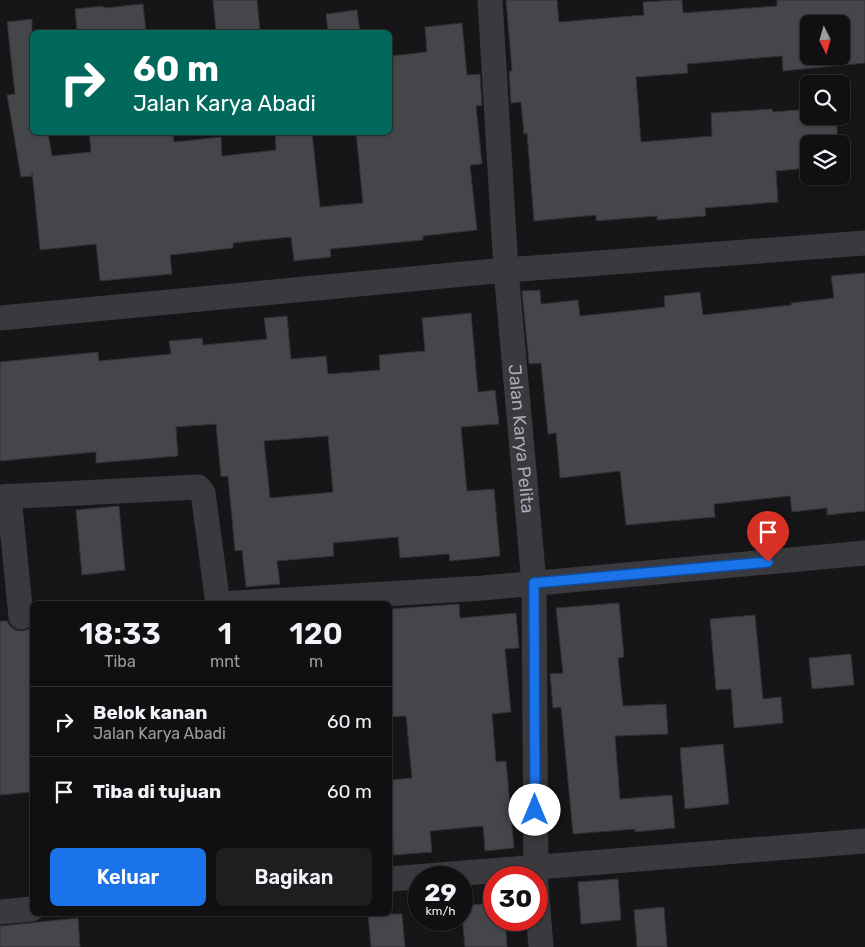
<!DOCTYPE html>
<html lang="id">
<style>
:root{--surface:#101012;--page:#1e1e20;--text:#f1f3f6;--muted:#9c9d9f;--line:#303032;--accent:#1a73e8}
body{margin:0;font-family:Rubik,sans-serif;background:var(--page);color:var(--text);height:100vh;display:flex;flex-direction:column;font-size:19px;white-space:nowrap}
*{box-sizing:border-box;margin:0}
p{font-size:16px;color:var(--muted)}
.icon{flex:none;width:28px;height:28px;fill:none;stroke:currentColor;stroke-width:2;stroke-linecap:round;stroke-linejoin:round}
.map{position:relative;flex:1;overflow:hidden}
.sheet{position:absolute;left:30px;top:601px;width:362px;height:315px;display:flex;flex-direction:column;background:var(--surface);border-radius:8px;box-shadow:0 1px 4px #0004,0 0 0 1px var(--line)}
.sheet>*{flex:none}
.guide{position:absolute;left:30px;top:30px;width:362px;height:105px;border-radius:8px;box-shadow:0 1px 4px #0004,0 0 0 1px var(--line);background:#00695c;color:#fff;overflow:hidden}
.needle{width:32px;rotate:175deg}
.controls{position:absolute;left:800px;top:15px;display:grid;gap:10px}
.controls a{display:grid;place-items:center;width:50px;height:50px;border-radius:8px;background:var(--surface);box-shadow:0 1px 4px #0004,0 0 0 1px var(--line);font-size:25px}
.speed{position:absolute;left:408px;top:866px;display:flex;gap:10px;font-size:25px;font-weight:700;text-align:center}
.speed>*{display:grid;place-content:center;width:65px;height:65px;border-radius:50%;background:var(--surface);box-shadow:0 1px 4px #0004,0 0 0 1px var(--line);line-height:1}
.speed small{font-size:12px;font-weight:400}
.speed .limit{border:8px solid #d22;background:#fff;color:#111}
.pin{position:absolute;display:grid;place-items:center;width:42px;height:42px;color:#fff;margin:-51px -21px;border-radius:50% 50% 50% 0;rotate:-45deg;box-shadow:0 0 5px #0007}
.pin .icon{rotate:45deg}
.me{position:absolute;width:55px;margin:-28px;rotate:0deg;stroke-linejoin:round;filter:drop-shadow(0 0 4px #0008)}
.turn{display:flex;align-items:center;gap:18px;height:105px;padding:0 20px;font-size:22px}
.turn .icon{width:65px;height:65px;stroke-width:2.5}
.turn b{display:block;font-size:35px;line-height:42px}
.eta{display:flex;justify-content:space-evenly;align-items:center;height:85px;text-align:center}
.eta b{font-size:30px;font-weight:600;line-height:35px}
.action{display:flex;gap:10px;margin-top:auto;padding:10px 20px}
.action a{flex:1;height:58px;border-radius:8px;background:var(--accent);color:#fff;font-size:20px;font-weight:600;line-height:58px;text-align:center}
.action a+a{background:var(--page);color:var(--text)}
ul{padding:0;list-style:none}
li{display:flex;align-items:center;gap:15px;height:70px;padding:0 20px;border-top:1px solid var(--line)}
li div{flex:1}
li b{display:block;font-size:19px}
li em{font-style:normal}
.map>svg:first-child{display:block}
.building{fill:#45464a;stroke:#313034;fill-rule:evenodd}
.lines{fill:none;stroke-linecap:round;stroke-linejoin:round}
.minor{stroke:#39393e;stroke-width:25}
.route-casing{stroke:#114b97;stroke-width:12}
.route{stroke:#1a73e8;stroke-width:9}
.labels{text-anchor:middle;dominant-baseline:central;stroke-width:4;stroke-linejoin:round;paint-order:stroke}
.street-label{font-size:18px;fill:#a9abb6;stroke:#111113}
</style>
<div class="map">
<svg width="865" height="947" viewBox="0 0 865 947">
<rect width="100%" height="100%" fill="#161618"/>
<g class="building">
<path d="M 213,0 L 257,0 L 260,32 L 216,32 Z"/>
<path d="M 506,0 L 557,0 L 559,22 L 644,15 L 643,2 L 674,0 L 682,0 L 683,13 L 777,6 L 777,0 L 865,0 L 865,63 L 783,71 L 782,56 L 687,64 L 688,73 L 636,77 L 641,142 L 712,136 L 711,113 L 772,109 L 773,112 L 809,109 L 809,116 L 836,116 L 838,144 L 809,144 L 809,168 L 776,171 L 778,202 L 705,208 L 706,216 L 657,220 L 657,216 L 596,221 L 596,215 L 534,221 L 527,133 L 524,134 L 521,102 L 511,103 L 509,71 L 512,71 ZM 809,24 L 841,24 L 841,56 L 809,56 Z"/>
<path d="M 143,4 L 146,32 L 77,32 L 75,9 L 103,6 L 104,8 Z"/>
<path d="M 357,10 L 360,32 L 328,32 L 326,14 Z"/>
<path d="M 32,19 L 32,132 L 48,132 L 52,156 L 91,152 L 89,132 L 173,132 L 174,142 L 221,137 L 222,156 L 276,150 L 275,132 L 312,132 L 320,207 L 363,203 L 356,132 L 390,132 L 390,56 L 427,52 L 425,27 L 462,23 L 467,75 L 480,74 L 482,105 L 476,106 L 482,164 L 470,165 L 477,230 L 423,236 L 423,240 L 330,249 L 331,257 L 294,261 L 291,237 L 233,243 L 233,248 L 170,255 L 172,274 L 100,281 L 96,244 L 40,250 L 32,172 L 32,176 L 21,177 L 7,95 L 15,94 L 7,22 Z"/>
<path d="M 865,273 L 865,511 L 827,515 L 827,508 L 792,512 L 790,496 L 714,504 L 715,517 L 626,525 L 620,471 L 560,478 L 556,433 L 548,434 L 541,363 L 529,364 L 522,291 L 540,290 L 541,304 L 578,300 L 580,316 L 665,307 L 664,296 L 700,292 L 703,315 L 791,305 L 791,303 L 834,298 L 831,276 Z"/>
<path d="M 471,313 L 478,392 L 495,390 L 499,424 L 461,427 L 467,491 L 494,489 L 500,556 L 450,561 L 449,554 L 400,558 L 398,537 L 333,543 L 334,556 L 277,561 L 280,584 L 246,587 L 242,550 L 235,551 L 228,476 L 221,477 L 216,424 L 176,427 L 178,456 L 96,463 L 96,452 L 0,461 L 0,362 L 98,352 L 99,361 L 171,354 L 169,341 L 202,338 L 203,345 L 267,339 L 264,318 L 287,316 L 291,359 L 326,356 L 328,374 L 380,370 L 379,355 L 425,351 L 422,318 ZM 328,436 L 333,492 L 270,498 L 264,441 Z"/>
<path d="M 119,506 L 125,570 L 82,575 L 76,510 Z"/>
<path d="M 619,603 L 624,657 L 618,658 L 623,706 L 666,704 L 668,734 L 615,736 L 620,799 L 672,795 L 675,828 L 635,832 L 635,829 L 573,834 L 561,707 L 553,708 L 550,674 L 563,673 L 556,608 Z"/>
<path d="M 459,604 L 460,618 L 516,613 L 519,648 L 505,649 L 511,712 L 492,714 L 496,762 L 506,761 L 514,848 L 485,851 L 483,826 L 430,831 L 432,852 L 394,855 L 390,809 L 390,780 L 412,778 L 406,716 L 390,717 L 390,609 Z"/>
<path d="M 755,615 L 763,699 L 781,697 L 783,723 L 734,728 L 731,689 L 716,690 L 710,619 Z"/>
<path d="M 0,621 L 7,621 L 10,626 L 15,630 L 22,631 L 29,629 L 32,625 L 32,792 L 0,795 Z"/>
<path d="M 851,654 L 854,685 L 812,689 L 809,658 Z"/>
<path d="M 723,744 L 729,804 L 685,809 L 680,748 Z"/>
<path d="M 618,879 L 621,920 L 581,924 L 578,882 Z"/>
<path d="M 494,903 L 494,920 L 505,920 L 507,947 L 465,947 L 461,906 Z"/>
<path d="M 664,907 L 667,947 L 637,947 L 634,910 Z"/>
<path d="M 368,914 L 402,914 L 405,947 L 371,947 Z"/>
<path d="M 78,918 L 80,947 L 0,947 L 0,926 Z"/>
</g>
<g class="lines">
<g class="minor">
<path id="s1" d="M 490,0 L 506,270 L 534,583 L 536,878"/>
<path d="M 0,318 L 506,270 L 865,243"/>
<path d="M 9,496 L 21,617"/>
<path d="M 0,497 L 198,487 L 203,493 L 218,604"/>
<path d="M 221,604 L 483,588 L 865,553"/>
<path d="M 390,879 L 865,841"/>
<path d="M 536,885 L 541,947"/>
<path d="M 0,912 L 32,909"/>
</g>
</g>
<g class="lines">
<g class="route-casing">
<path id="route" d="M 535,810 L 534,583 L 768,562"/>
</g>
<use href="#route" class="route"/>
</g>
<g class="labels">
<g class="street-label">
<text stroke="none"><textPath href="#s1" startOffset="440">Jalan Karya Pelita</textPath></text>
</g>
</g>
</svg>
<div class="controls">
<a><svg class="needle" viewBox="-14 -14 28 28"><path d="M0-13l5 13h-10z" fill="#e53935"/><path d="M0 13l5-13h-10z" fill="#9c9d9f"/></svg></a>
<a><svg class="icon" aria-label="search" viewBox="0 0 24 24"><circle cx="10" cy="10" r="6"/><path d="M15 15l6 6"/></svg></a>
<a><svg class="icon" aria-label="layers" viewBox="0 0 24 24"><path d="M12 4l9 5-9 5-9-5zM3 14l9 5 9-5"/></svg></a>
</div>
<div class="speed"><div>29<small>km/h</small></div><div class="limit">30</div></div>
<div class="pin" style="left:768px;top:562px;background:#d93025"><svg class="icon" aria-label="arrive" viewBox="0 0 24 24"><path d="M6 21V4h12l-3 4 3 4H6"/></svg></div>
<svg class="me" style="left:535px;top:810px" viewBox="-20 -20 40 40"><circle r="19" fill="#fff"/><path d="M0-13L10 11 0 6-10 11z" fill="#1a73e8"/></svg>
<div class="guide">
<div class="turn"><svg class="icon" aria-label="right" viewBox="0 0 24 24"><path d="M7 20v-9h11M14 6l5 5-5 5"/></svg><div><b>60 m</b>Jalan Karya Abadi</div></div>
</div>
<section class="sheet">
<div class="eta">
<div><b>18:33</b><p>Tiba</p></div>
<div><b>1</b><p>mnt</p></div>
<div><b>120</b><p>m</p></div>
</div>
<ul>
<li><svg class="icon" aria-label="right" viewBox="0 0 24 24"><path d="M7 20v-9h11M14 6l5 5-5 5"/></svg><div><b>Belok kanan</b><p>Jalan Karya Abadi</p></div><em>60 m</em></li>
<li><svg class="icon" aria-label="arrive" viewBox="0 0 24 24"><path d="M6 21V4h12l-3 4 3 4H6"/></svg><div><b>Tiba di tujuan</b></div><em>60 m</em></li>
</ul>
<div class="action"><a>Keluar</a><a>Bagikan</a></div>
</section>
</div>
